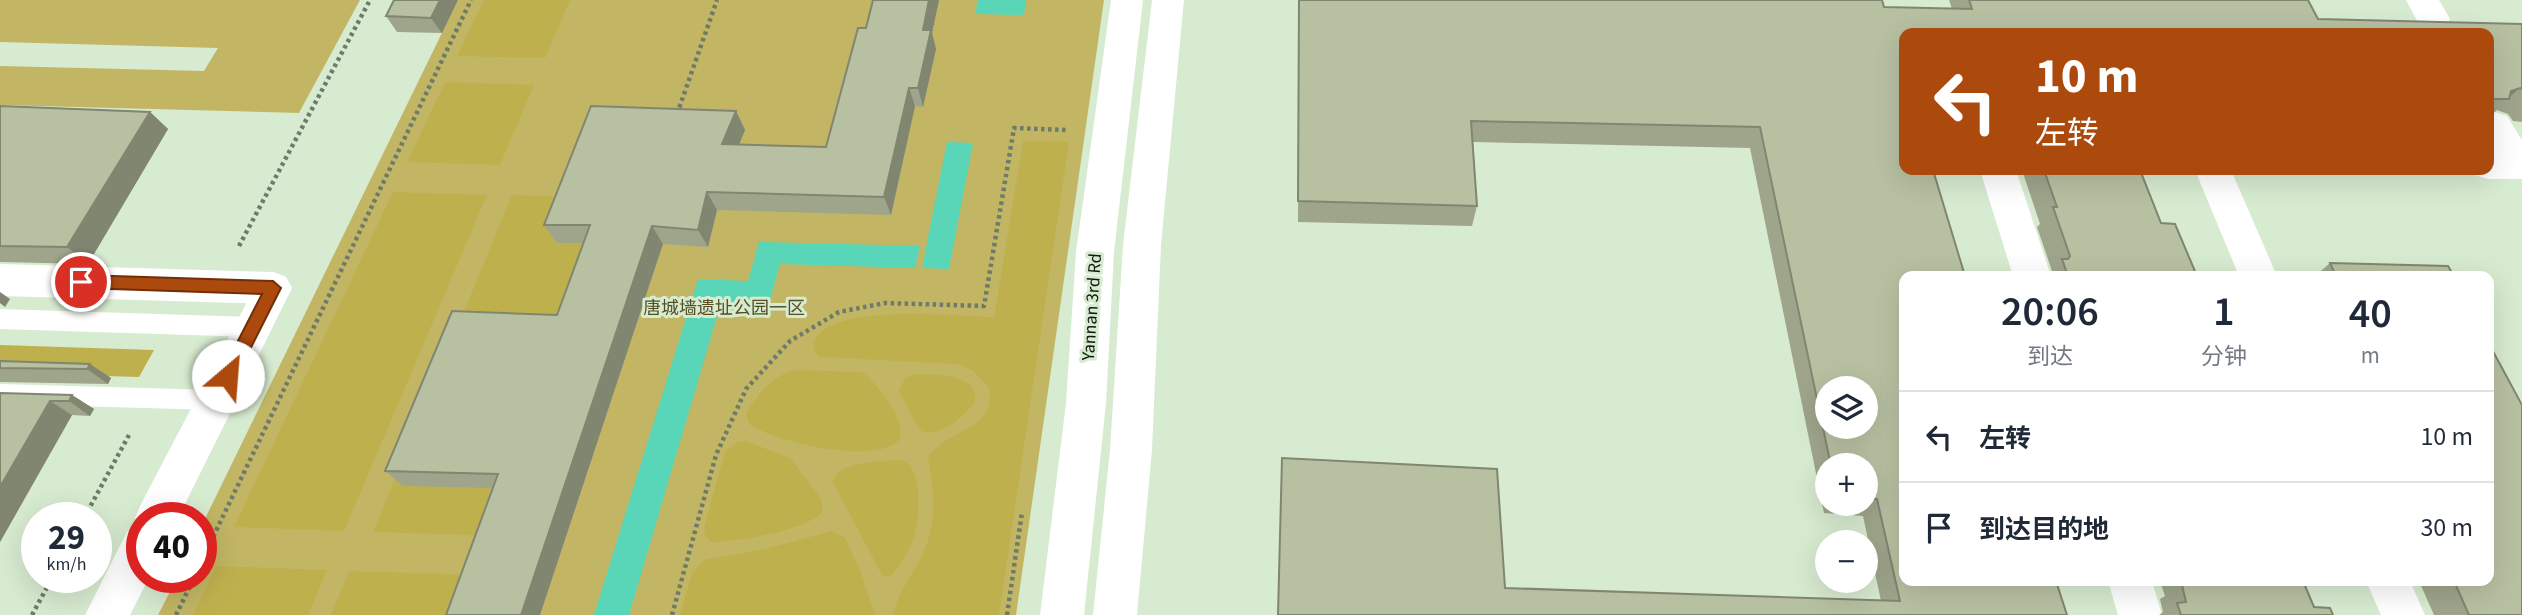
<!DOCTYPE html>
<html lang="zh">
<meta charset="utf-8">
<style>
:root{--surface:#fff;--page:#f6f6f7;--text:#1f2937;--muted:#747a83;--line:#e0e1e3}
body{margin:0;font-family:"Source Sans 3","Noto Sans SC",sans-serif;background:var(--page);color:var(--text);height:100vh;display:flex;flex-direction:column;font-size:26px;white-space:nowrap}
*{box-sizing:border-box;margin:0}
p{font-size:23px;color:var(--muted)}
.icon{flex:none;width:38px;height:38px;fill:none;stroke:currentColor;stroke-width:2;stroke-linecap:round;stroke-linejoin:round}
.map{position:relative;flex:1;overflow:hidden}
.drawer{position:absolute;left:1899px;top:271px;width:595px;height:315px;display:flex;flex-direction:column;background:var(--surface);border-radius:14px;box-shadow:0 7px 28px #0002}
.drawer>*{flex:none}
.hud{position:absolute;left:1899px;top:28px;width:595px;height:147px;border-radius:14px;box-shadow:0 7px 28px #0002;background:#ac490d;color:#fff;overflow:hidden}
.tools{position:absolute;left:1815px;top:376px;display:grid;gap:14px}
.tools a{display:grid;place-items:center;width:63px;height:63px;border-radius:50%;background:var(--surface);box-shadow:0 7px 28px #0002;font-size:35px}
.speed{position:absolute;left:21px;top:502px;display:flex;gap:14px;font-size:35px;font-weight:700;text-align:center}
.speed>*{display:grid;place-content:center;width:91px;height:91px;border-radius:50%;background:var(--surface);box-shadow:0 7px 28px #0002;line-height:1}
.speed small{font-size:18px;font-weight:400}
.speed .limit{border:10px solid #d22;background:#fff;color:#111}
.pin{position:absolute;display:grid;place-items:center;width:60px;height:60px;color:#fff;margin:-30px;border:4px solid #fff;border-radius:50%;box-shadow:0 2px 7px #0007}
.me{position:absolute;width:77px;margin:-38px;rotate:27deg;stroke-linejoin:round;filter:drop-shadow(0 0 5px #0008)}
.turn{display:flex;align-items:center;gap:24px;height:147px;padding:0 21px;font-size:32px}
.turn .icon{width:91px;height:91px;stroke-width:2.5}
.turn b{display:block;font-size:49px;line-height:60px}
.eta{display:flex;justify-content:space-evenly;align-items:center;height:119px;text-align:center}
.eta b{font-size:42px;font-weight:600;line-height:49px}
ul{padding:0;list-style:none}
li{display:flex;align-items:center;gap:21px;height:91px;padding:0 21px;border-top:2px solid var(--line)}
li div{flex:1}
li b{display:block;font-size:26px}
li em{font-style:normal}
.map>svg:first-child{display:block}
.green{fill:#c2b664}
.forest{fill:#bfb04e}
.water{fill:#59d6b7}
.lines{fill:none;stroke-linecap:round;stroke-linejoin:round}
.path{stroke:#6e7b6a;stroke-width:4.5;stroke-dasharray:3.5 3.5;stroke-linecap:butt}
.lane{fill:#fff;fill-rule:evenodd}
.street{fill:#fff;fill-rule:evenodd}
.secondary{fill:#fff;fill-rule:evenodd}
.wall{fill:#9ea58b;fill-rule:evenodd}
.shaded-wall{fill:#818671}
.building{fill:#b8c0a2;stroke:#818671;stroke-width:2;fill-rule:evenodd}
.route{fill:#ac490d;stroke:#702f08;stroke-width:2}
.labels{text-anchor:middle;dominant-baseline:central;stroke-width:6;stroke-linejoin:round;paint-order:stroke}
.street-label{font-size:18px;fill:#11180f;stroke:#d7ebd0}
.park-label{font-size:18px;fill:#554e25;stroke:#d7ebd0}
</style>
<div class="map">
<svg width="2522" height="615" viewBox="0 0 2522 615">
<rect width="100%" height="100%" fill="#d7ebd0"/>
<g class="green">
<path d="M 0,0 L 360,0 L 299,113 L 0,105 L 0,66 L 204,71 L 218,48 L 0,42 Z"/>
<path d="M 458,0 L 1104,0 L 1016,615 L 158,615 L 177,578 L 201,578 L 201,527 Z"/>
</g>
<g class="forest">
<path d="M 484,0 L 570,0 L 545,58 L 457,56 Z"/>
<path d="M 445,82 L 534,85 L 500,165 L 407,162 Z"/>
<path d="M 1023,141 L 1069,142 L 999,615 L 893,615 C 897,595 910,578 919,561 C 938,527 935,494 928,459 C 940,430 1001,431 988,386 L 972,370 L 957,364 L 820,357 L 814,351 C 808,299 963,317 994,317 Z"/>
<path d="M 393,192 L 487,195 L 344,531 L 234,527 Z"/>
<path d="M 512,195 L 575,197 L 555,243 L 590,242 L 496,536 L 373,532 Z"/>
<path d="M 0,345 L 154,350 L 139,377 L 0,373 Z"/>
<path d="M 797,370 L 860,372 L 865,374 C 880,389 907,419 899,440 C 875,466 775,442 749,424 L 746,413 C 758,394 773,374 797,370 Z"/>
<path d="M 916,374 C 934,374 978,373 975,401 C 965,417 942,436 923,432 L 917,426 L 899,391 L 905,378 Z"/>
<path d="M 746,441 L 790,458 L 822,500 L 822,512 C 808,530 736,542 712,542 L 705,536 L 704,528 L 725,452 L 737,442 Z"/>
<path d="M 900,460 C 924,464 920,517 914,536 C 910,550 900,564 892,575 L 883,577 L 833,482 C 838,460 880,462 900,460 Z"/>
<path d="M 832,531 L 845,538 L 861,573 L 875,615 L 680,615 L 692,573 L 704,560 L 769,548 Z"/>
<path d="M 216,566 L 327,570 L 308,615 L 193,615 Z"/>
<path d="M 349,571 L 482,575 L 468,615 L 331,615 Z"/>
</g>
<g class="water">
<path d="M 978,0 L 1026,0 L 1024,15 L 975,14 Z"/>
<path d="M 947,142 L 973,143 L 949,269 L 922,268 Z"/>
<path d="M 759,242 L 920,246 L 915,268 L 780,264 L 769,304 L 721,303 L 629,615 L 594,615 L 698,279 L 748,281 Z"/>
</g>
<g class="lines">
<g class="path">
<path d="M 677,114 L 717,0"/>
<path d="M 239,246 L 370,0"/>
<path d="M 84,518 L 129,435"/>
<path d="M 201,562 L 471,0"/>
<path d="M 32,615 L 52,578"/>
<path d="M 176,615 L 194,578"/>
<path d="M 672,615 L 716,455 L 746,389 L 790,341 L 839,312 L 885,303 L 984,306 L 1014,128 L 1067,130"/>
<path d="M 1007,615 L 1022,512"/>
</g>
<g class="lane">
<path d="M 0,309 L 253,317 L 261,320 L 264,327 L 261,334 L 253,337 L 0,329 Z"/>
<path d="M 0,384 L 216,390 L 224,393 L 228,400 L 224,407 L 216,410 L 0,404 Z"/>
</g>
<g class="street">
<path d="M 2406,0 L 2439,0 L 2450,19 L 2445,28 L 2433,31 L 2421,28 Z"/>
<path d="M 2495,112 L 2507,116 L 2522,140 L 2522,179 L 2488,179 L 2475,175 L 2473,170 L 2488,170 L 2488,151 L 2492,151 L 2488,146 L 2488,115 Z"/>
<path d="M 1980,170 L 2016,170 L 2051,276 L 2013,276 Z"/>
<path d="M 2195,170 L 2231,170 L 2277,276 L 2239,276 Z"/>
<path d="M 0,264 L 273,272 L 286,277 L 292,288 L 286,299 L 273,304 L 0,296 Z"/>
<path d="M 2108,581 L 2152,581 L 2162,615 L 2118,615 Z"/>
<path d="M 2366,581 L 2410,581 L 2425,615 L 2381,615 Z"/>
</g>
<g class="secondary">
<path d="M 1111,0 L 1143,0 L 1114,252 L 1106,403 L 1084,615 L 1040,615 L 1066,403 L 1076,252 Z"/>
<path d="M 1152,0 L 1184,0 L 1161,245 L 1152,450 L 1137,615 L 1093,615 L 1110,450 L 1123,245 Z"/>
<path d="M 273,272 L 286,277 L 292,288 L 178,518 L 142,518 L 142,578 L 149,578 L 130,615 L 85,615 L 127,532 L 139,527 L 135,518 L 141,504 L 260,277 Z"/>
</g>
</g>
<g class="wall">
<path d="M 394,0 L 458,0 L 442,33 L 397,32 L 386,16 Z"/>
<path d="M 873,0 L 939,0 L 932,33 L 936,49 L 923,107 L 915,106 L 891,215 L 717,210 L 708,247 L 663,244 L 493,488 L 403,486 L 385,471 L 557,315 L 583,243 L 557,243 L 544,225 L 736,111 L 745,130 L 739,144 L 826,147 L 866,28 Z"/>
<path d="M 1299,0 L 1952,9 L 1949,0 L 2308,0 L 2318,19 L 2522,24 L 2522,122 L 2513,121 L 2508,114 L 2497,110 L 2488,118 L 2488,33 L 1904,33 L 1904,170 L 2067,615 L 1505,588 L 1881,601 L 1863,516 L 1824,513 L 1750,148 L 1473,142 L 1477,206 L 1472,226 L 1298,222 ZM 1827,466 L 1866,466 L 1866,504 L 1827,504 Z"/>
<path d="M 0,106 L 150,112 L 168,129 L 88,264 L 0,262 Z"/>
<path d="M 2022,170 L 2140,170 L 2161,223 L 2197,276 L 2048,276 L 2052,271 L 2037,227 L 2040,224 Z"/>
<path d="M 2330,263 L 2454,276 L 2315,276 Z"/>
<path d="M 0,361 L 90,364 L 111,378 L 108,384 L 0,382 Z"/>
<path d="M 0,393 L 72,395 L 94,409 L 90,416 L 72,415 L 0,542 Z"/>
<path d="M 2160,581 L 2303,581 L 2314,607 L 2333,615 L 2159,615 L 2163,612 L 2160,599 L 2165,596 Z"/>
<path d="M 2419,581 L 2488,581 L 2522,615 L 2434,615 Z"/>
</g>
<g class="shaded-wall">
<path d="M 440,0 L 458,0 L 442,33 L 431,18 Z"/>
<path d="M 929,0 L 939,0 L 932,33 L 936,49 L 923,107 L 918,88 L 923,30 Z"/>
<path d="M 909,88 L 915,106 L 891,215 L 884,197 Z"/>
<path d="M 2520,88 L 2507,99 L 2511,91 Z"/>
<path d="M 736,111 L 745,130 L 732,162 L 722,144 Z"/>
<path d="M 150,112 L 168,129 L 88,264 L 67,247 Z"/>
<path d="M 707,192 L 717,210 L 708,247 L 698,230 Z"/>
<path d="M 652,226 L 663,244 L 540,615 L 521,615 Z"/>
<path d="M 0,292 L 10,299 L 5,307 L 0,303 Z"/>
<path d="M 90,364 L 111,378 L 108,384 L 87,369 Z"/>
<path d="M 72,395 L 94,409 L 90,416 L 69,401 Z"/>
<path d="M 50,401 L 72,415 L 0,542 L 0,487 Z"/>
</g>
<g class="building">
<path d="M 394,0 L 440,0 L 431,18 L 386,16 Z"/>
<path d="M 873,0 L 929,0 L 923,30 L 931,30 L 918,88 L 909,88 L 884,197 L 707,192 L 698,230 L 652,226 L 521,615 L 446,615 L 498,474 L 385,471 L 452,311 L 557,315 L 590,225 L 544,225 L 591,106 L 736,111 L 722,144 L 826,147 L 858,28 L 866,28 Z"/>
<path d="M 1299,0 L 1882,0 L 1884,7 L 1972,9 L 1969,0 L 2308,0 L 2318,19 L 2522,24 L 2522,89 L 2520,88 L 2511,91 L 2509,99 L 2488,99 L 2488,33 L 1904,33 L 1904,170 L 1933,170 L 1965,276 L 1904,276 L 1904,581 L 2056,581 L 2067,615 L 1278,615 L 1282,458 L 1497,469 L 1505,588 L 1900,601 L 1877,499 L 1866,499 L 1866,466 L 1831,466 L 1760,127 L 1471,121 L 1477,206 L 1298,201 ZM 1827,388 L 1866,388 L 1866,427 L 1827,427 Z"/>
<path d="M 0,106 L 150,112 L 67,247 L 0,246 Z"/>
<path d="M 2044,170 L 2140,170 L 2161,223 L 2175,224 L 2197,276 L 2068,276 L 2062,259 L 2068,259 L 2070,256 L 2053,207 L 2057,207 Z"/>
<path d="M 2330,263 L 2448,266 L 2454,276 L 2336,276 Z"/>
<path d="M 2488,342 L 2522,405 L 2522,615 L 2469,615 L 2454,581 L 2488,581 Z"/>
<path d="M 0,361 L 90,364 L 87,369 L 0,368 Z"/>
<path d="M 0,393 L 72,395 L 69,401 L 50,401 L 0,487 Z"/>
<path d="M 2187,581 L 2303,581 L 2314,607 L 2330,608 L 2333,615 L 2181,615 L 2177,603 L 2186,602 L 2182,585 L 2188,585 Z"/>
</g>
<path class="route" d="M 81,275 L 273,281 L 281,288 L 234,381 L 223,381 L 220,376 L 262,294 L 81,288 L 73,282 Z"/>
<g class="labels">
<g class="street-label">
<text transform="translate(1092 307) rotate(-86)">Yannan 3rd Rd</text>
</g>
<g class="park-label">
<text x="724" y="308">唐城墙遗址公园一区</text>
</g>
</g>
</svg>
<div class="tools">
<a><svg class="icon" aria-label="layers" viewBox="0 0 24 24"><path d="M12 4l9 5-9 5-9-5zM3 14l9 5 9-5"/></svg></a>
<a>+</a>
<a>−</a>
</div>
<div class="speed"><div>29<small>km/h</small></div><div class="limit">40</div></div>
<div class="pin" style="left:81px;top:282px;background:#d93025"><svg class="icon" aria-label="arrive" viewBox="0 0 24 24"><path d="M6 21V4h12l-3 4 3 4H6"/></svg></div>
<svg class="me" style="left:228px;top:376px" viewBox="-20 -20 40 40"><circle r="19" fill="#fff"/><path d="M0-13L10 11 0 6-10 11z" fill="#ac490d"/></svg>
<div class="hud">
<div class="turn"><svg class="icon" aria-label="left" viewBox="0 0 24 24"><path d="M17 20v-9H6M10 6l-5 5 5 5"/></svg><div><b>10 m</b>左转</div></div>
</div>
<section class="drawer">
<div class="eta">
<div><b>20:06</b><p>到达</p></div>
<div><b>1</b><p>分钟</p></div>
<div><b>40</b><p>m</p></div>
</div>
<ul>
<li><svg class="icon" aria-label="left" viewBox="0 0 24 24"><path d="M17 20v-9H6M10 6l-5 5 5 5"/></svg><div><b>左转</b></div><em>10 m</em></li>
<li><svg class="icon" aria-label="arrive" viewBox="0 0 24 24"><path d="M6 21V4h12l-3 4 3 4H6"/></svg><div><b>到达目的地</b></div><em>30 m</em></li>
</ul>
</section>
</div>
